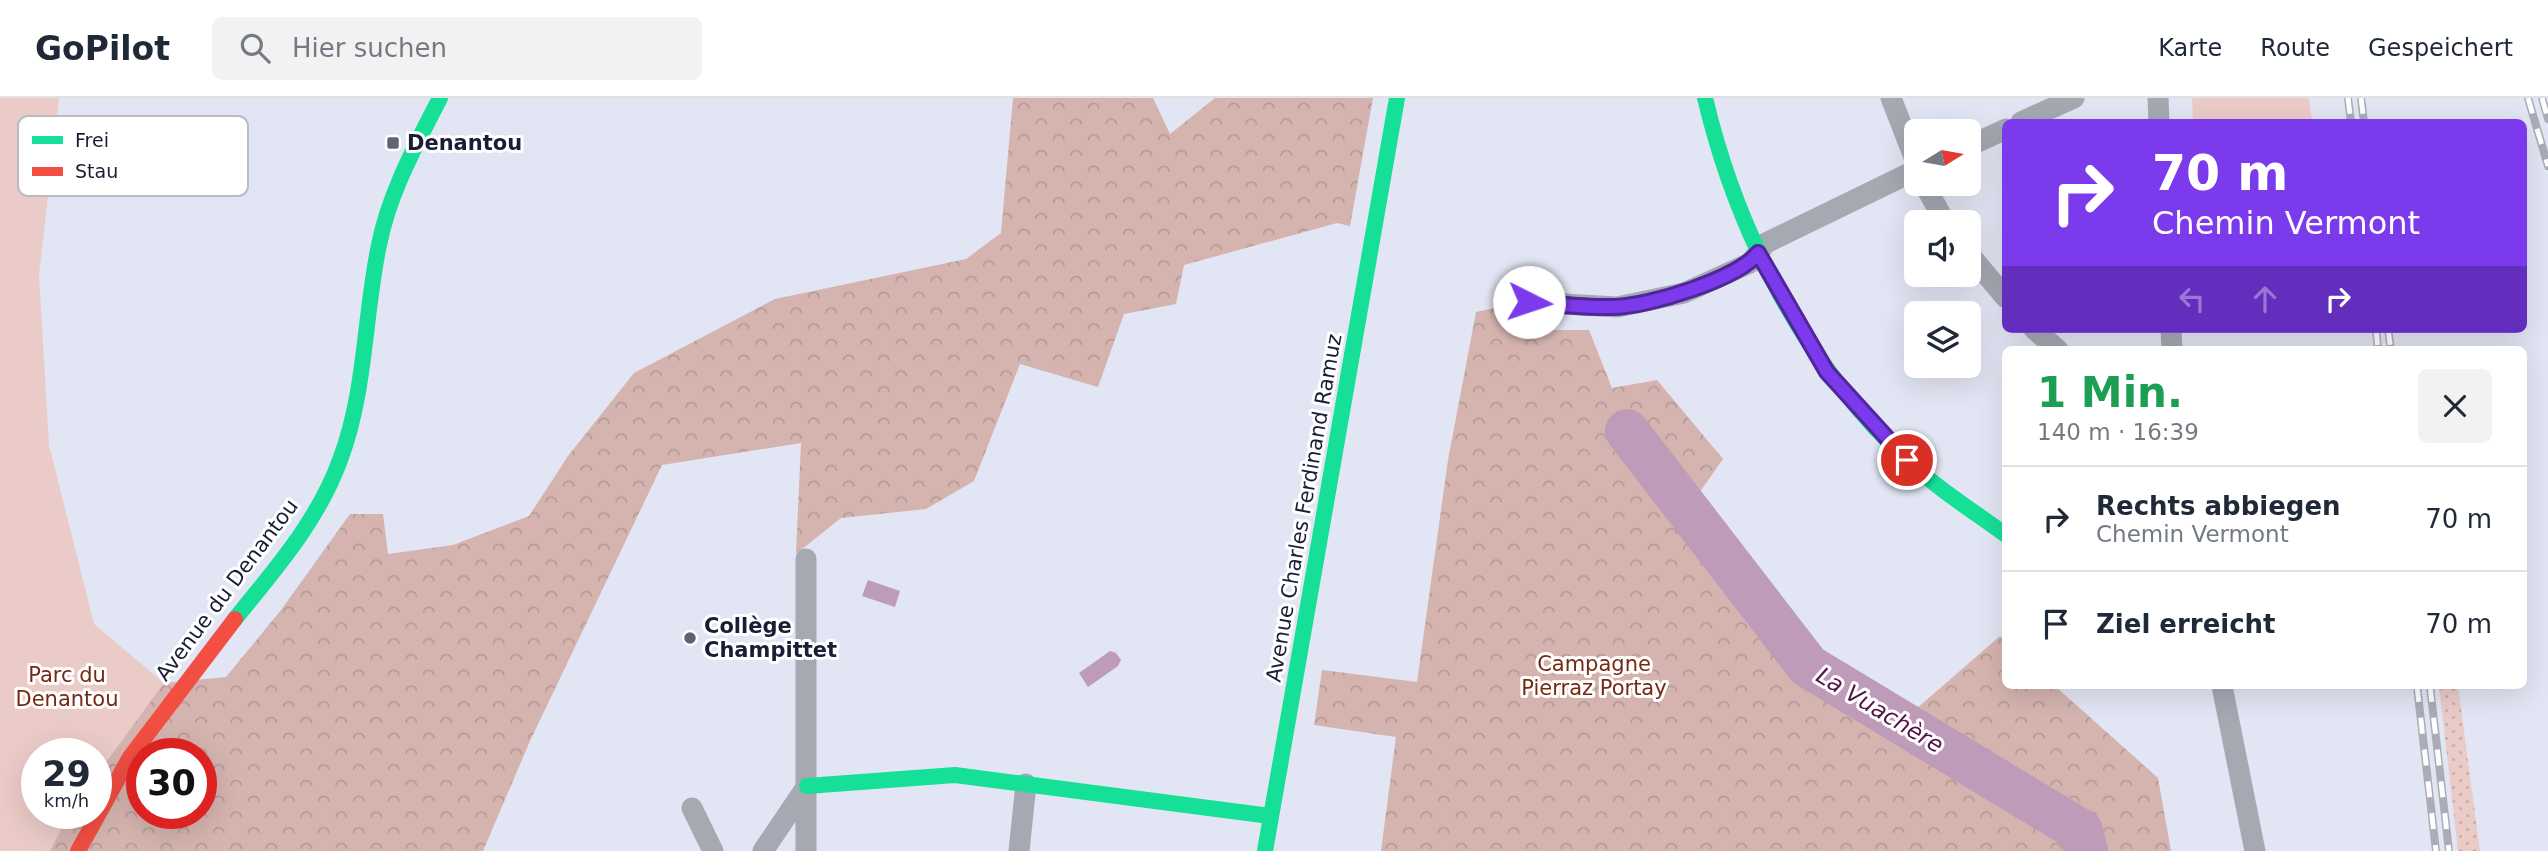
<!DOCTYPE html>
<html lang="de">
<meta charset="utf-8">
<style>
:root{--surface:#fff;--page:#f2f2f3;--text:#1f2937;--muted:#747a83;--line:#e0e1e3}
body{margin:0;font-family:"DejaVu Sans",sans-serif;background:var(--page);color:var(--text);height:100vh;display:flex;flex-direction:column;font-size:26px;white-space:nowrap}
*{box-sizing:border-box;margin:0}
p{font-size:23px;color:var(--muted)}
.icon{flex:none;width:38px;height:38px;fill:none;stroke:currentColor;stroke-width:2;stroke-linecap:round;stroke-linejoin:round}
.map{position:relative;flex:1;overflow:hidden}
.sheet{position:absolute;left:2002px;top:248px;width:525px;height:343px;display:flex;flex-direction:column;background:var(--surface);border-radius:10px;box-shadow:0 7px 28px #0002}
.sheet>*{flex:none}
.banner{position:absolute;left:2002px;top:21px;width:525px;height:214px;border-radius:10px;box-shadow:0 7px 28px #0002;background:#7c3aed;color:#fff;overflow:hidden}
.needle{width:46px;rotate:79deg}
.tools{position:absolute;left:1904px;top:21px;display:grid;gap:14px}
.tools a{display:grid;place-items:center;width:77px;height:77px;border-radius:10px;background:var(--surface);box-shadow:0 7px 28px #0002;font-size:35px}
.speed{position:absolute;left:21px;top:640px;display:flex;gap:14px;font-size:35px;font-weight:700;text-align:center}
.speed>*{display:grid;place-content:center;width:91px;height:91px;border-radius:50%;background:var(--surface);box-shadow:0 7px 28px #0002;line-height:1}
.speed small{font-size:18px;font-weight:400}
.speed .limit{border:10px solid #d22;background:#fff;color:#111}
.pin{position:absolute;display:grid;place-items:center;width:60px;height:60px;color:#fff;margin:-30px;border:4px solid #fff;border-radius:50%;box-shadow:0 2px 7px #0007}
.me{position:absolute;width:77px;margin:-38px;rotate:94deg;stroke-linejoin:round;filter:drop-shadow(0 0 5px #0008)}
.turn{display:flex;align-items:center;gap:24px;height:147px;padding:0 35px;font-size:32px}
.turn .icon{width:91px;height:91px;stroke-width:2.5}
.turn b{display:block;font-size:49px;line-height:60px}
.lanes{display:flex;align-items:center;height:66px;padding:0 35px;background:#0003;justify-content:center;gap:35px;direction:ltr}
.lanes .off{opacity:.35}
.round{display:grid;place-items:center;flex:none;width:74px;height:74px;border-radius:10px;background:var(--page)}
.summary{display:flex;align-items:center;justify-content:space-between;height:119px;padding:0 35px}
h1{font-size:42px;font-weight:700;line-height:52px;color:#1e9e55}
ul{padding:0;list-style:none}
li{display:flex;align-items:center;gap:21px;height:105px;padding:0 35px;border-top:2px solid var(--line)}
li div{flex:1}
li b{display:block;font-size:26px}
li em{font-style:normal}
header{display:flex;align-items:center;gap:42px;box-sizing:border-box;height:98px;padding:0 35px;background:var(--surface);border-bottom:2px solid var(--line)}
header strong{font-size:33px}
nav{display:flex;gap:38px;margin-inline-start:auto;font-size:24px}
.search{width:490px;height:63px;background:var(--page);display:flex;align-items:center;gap:18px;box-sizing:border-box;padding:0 24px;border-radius:10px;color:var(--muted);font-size:26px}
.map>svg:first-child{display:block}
.grass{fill:url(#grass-dots)}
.forest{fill:url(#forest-crowns);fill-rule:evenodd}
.park{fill:#ebcbc8}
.water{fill:#bf9bba}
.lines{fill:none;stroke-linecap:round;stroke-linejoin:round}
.river{stroke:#bf9bba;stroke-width:44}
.street{stroke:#a6a8b2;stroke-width:21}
.fast{stroke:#16e098;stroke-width:16}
.jam{stroke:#f24e42;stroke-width:16}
.rail-casing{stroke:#abacb7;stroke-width:8}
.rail{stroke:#fff;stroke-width:5;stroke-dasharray:16;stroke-linecap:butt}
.route-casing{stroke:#51269a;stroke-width:18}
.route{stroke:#7c3aed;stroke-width:12}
.poi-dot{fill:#606378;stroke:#fff;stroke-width:2.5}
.labels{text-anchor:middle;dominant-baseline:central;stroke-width:6;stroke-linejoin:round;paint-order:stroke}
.poi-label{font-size:21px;font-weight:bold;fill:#1a1d36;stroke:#fff;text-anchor:start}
.street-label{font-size:21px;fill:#1a1d36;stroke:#fff}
.park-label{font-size:21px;fill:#762911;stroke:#fff}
.water-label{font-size:23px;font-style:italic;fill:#531347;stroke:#fff}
.key{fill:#fff;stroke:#babbc3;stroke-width:2}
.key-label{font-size:19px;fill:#1a1d36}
</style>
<header>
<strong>GoPilot</strong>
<div class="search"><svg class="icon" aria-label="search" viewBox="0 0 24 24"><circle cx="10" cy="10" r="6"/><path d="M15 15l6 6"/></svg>Hier suchen</div>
<nav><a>Karte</a><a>Route</a><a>Gespeichert</a></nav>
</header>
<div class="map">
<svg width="2548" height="753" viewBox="0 0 2548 753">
<defs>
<pattern id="grass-dots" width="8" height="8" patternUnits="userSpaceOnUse" patternTransform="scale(1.75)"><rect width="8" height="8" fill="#ebcbc8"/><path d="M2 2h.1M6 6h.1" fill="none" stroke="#c9aeac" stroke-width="1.8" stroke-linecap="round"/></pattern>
<pattern id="forest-crowns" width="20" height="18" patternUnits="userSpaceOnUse" patternTransform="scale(1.75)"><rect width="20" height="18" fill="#d5b4af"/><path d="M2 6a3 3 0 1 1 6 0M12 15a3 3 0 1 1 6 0" fill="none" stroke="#b69a97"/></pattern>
</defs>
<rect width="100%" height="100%" fill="#e2e5f3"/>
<path class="grass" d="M 2439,588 L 2458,588 L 2480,753 L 2458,753 Z"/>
<g class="forest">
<path d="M 1013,0 L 1153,0 L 1170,36 L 1215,0 L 1373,0 L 1350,128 L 1337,125 L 1184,167 L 1176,206 L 1124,216 L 1098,289 L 1020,266 L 974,383 L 926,411 L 841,420 L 796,456 L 801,345 L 662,367 L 530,643 L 483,753 L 0,753 L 0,564 L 164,585 L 226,579 L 281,512 L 350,416 L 383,416 L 388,456 L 453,447 L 529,418 L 568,358 L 634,275 L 775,201 L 966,161 L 1001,135 ZM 37,656 L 96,656 L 96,716 L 37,716 ZM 142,656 L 201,656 L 201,716 L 142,716 Z"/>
<path d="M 1512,206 L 1539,232 L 1589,232 L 1612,290 L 1657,282 L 1723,361 L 1697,398 L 1708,442 L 1803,569 L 1900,625 L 2000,538 L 2005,544 L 2006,588 L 2055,588 L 2158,680 L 2171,753 L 1381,753 L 1396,639 L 1314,627 L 1322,572 L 1417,584 L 1448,362 L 1476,214 Z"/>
</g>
<g class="park">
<path d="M 0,0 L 59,0 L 39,177 L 49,347 L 94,526 L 164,585 L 96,678 L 96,656 L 37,656 L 37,716 L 69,716 L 50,753 L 0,753 Z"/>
<path d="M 2192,0 L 2309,0 L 2312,24 L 2193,24 Z"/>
</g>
<g class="water">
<path d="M 868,482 L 900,493 L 895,509 L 862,498 Z"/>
<path d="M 1110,553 L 1116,555 L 1121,562 L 1118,568 L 1088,589 L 1079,575 Z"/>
</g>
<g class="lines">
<path class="river" d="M 1627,333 L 1808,568 L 2081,733 L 2086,753"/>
<g class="street">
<path d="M 1891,0 L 1916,64"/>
<path d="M 2158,0 L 2159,24"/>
<path d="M 2021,24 L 2074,0"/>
<path d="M 1969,48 L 2006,31"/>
<path d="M 1924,86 L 1945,124"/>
<path d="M 1969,156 L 2006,200"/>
<path d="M 1529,204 L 1617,209 L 1684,195 L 1750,165 L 1766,145 L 1916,72"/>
<path d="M 2034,231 L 2058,252"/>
<path d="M 2171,231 L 2172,252"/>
<path d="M 2222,588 L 2255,753"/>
<path d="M 692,710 L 713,753"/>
<path d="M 763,753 L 807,688"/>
<path d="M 806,753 L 806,461"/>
<path d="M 1019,753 L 1026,686"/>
</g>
<g class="fast">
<path d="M 1705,0 C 1737,135 1805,267 1908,363 C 1938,391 1973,413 2006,437"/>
<path d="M 235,521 C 275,471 318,423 340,362 C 366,294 364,218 379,147 C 389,95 416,47 440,0"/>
<path d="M 807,688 L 955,677 L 1270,718"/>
<path d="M 1265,753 L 1397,0"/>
</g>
<path class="jam" d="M 78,753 L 130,659 L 235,521"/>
<g class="rail-casing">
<g id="rail">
<path d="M 2348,0 L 2351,24"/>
<path d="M 2361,0 L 2364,24"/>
<path d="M 2528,0 L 2548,68"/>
<path d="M 2542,0 L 2548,21"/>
<path d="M 2376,231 L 2378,252"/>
<path d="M 2388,231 L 2391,252"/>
<path d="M 2417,588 L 2436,753"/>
<path d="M 2430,588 L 2449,753"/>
</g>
</g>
<use href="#rail" class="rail"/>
</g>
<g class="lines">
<g class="route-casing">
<path id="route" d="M 1529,204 C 1557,206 1587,210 1615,209 C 1649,208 1738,181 1758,155 L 1827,274 L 1907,362"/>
</g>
<use href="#route" class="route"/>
</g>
<g class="poi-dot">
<rect x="386" y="38" width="14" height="14" rx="3.5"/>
<circle cx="690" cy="540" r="7"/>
</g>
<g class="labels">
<g class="poi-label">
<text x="407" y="45">Denantou</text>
<text x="704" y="528">Collège<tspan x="704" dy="24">Champittet</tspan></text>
</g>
<g class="street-label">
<text transform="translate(1304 410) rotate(-80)">Avenue Charles Ferdinand Ramuz</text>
<text transform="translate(227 492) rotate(-53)">Avenue du Denantou</text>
</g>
<g class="park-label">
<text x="1594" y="566">Campagne<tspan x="1594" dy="24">Pierraz Portay</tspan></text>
<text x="67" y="577">Parc du<tspan x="67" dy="24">Denantou</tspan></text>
</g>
<g class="water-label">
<text transform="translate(1880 612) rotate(31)">La Vuachère</text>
</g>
</g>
<rect x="18" y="18" width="230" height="80" rx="10" class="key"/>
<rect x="32" y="38" width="31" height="8" fill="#16e098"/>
<rect x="32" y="69" width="31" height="9" fill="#f24e42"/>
<g class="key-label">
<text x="75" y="49">Frei</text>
<text x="75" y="80">Stau</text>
</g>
</svg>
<div class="tools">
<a><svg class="needle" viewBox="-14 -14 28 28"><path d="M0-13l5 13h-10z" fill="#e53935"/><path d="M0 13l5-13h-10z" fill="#747a83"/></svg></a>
<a><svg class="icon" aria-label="sound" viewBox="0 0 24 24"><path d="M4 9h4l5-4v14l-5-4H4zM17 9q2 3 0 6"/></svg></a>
<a><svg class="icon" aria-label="layers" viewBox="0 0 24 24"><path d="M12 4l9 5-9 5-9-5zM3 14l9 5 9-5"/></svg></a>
</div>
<div class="speed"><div>29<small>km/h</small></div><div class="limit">30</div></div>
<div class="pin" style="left:1907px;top:362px;background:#d93025"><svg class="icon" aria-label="arrive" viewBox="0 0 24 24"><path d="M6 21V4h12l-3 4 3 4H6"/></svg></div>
<svg class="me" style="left:1529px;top:204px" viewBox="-20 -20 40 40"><circle r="19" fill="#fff"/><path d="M0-13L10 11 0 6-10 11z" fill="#7c3aed"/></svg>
<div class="banner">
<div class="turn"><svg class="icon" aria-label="right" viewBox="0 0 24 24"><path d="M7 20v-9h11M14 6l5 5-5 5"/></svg><div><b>70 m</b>Chemin Vermont</div></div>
<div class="lanes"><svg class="icon off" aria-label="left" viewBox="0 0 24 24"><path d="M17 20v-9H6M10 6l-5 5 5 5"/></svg><svg class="icon off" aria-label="ahead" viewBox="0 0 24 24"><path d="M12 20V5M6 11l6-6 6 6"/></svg><svg class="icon" aria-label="right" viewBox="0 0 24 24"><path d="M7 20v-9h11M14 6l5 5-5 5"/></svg></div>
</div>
<section class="sheet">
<div class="summary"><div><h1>1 Min.</h1><p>140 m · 16:39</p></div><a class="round"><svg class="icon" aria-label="close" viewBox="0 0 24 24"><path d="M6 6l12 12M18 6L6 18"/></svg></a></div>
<ul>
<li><svg class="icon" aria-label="right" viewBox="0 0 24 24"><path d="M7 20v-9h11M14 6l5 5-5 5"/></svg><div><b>Rechts abbiegen</b><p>Chemin Vermont</p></div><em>70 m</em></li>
<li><svg class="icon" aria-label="arrive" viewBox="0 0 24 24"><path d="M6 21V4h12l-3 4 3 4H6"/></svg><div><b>Ziel erreicht</b></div><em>70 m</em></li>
</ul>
</section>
</div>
